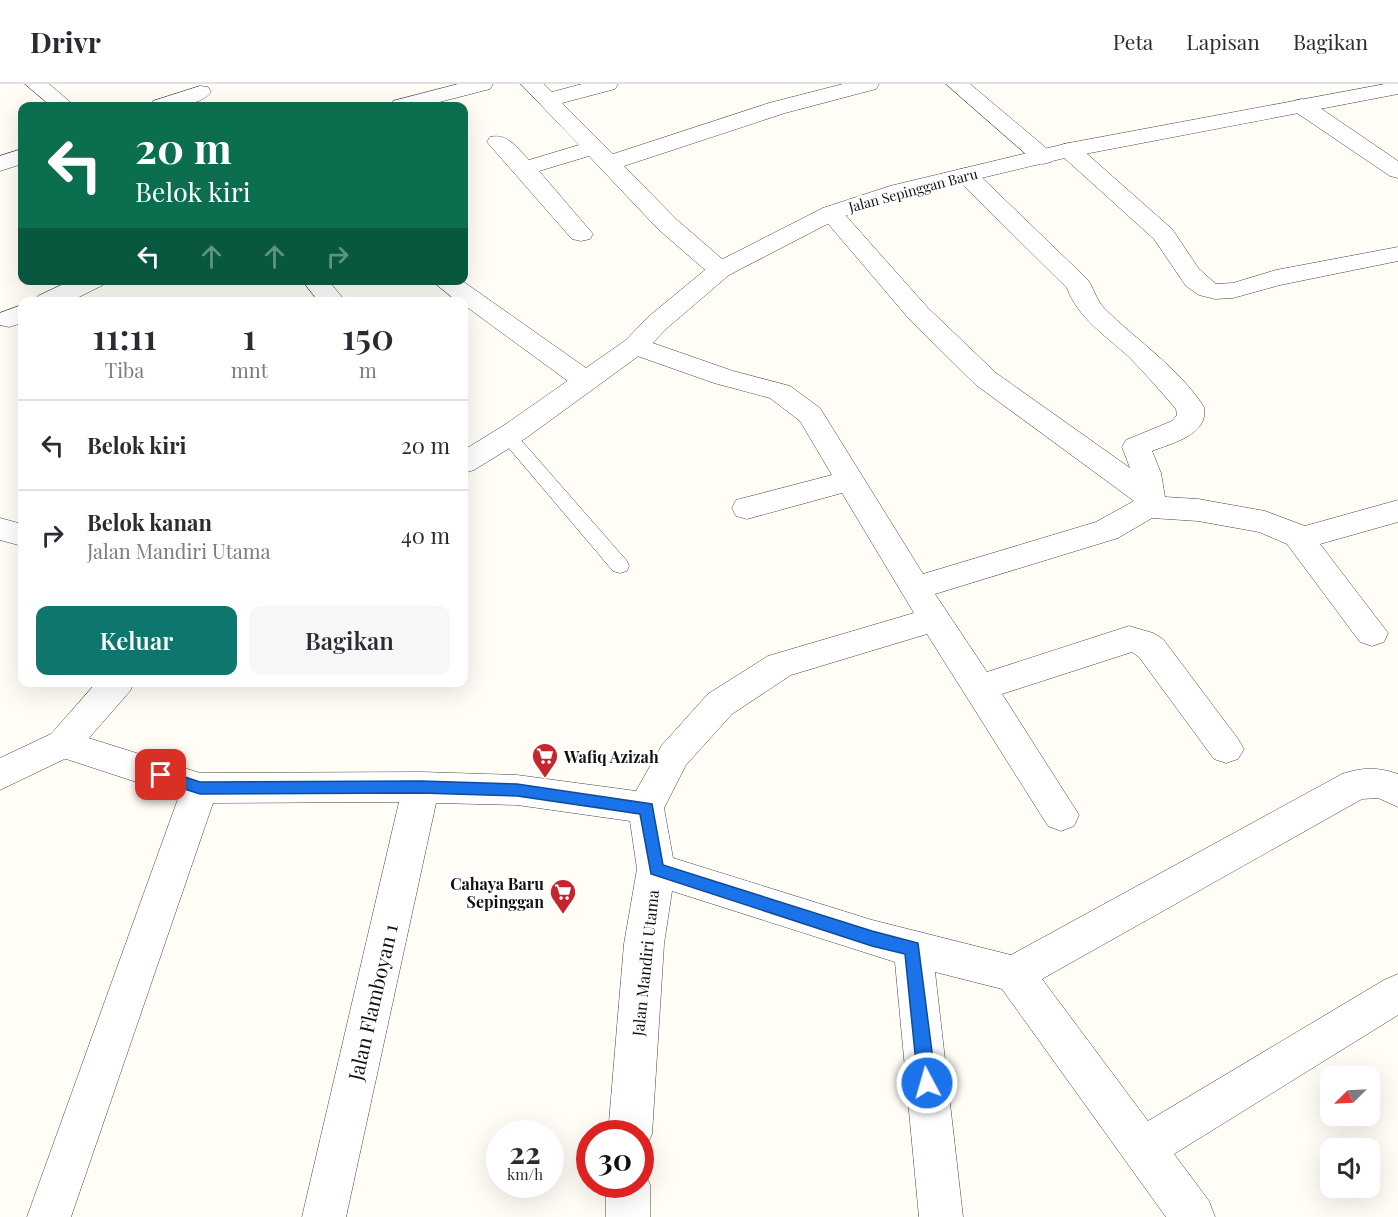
<!DOCTYPE html>
<html lang="id">
<style>
:root{--surface:#fff;--page:#f7f7f7;--text:#2b2b33;--muted:#7c7c81;--line:#e1e1e2;--accent:#0f766e}
body{margin:0;font-family:"Playfair Display",serif;background:var(--page);color:var(--text);height:100vh;display:flex;flex-direction:column;font-size:22px;white-space:nowrap}
*{box-sizing:border-box;margin:0}
p{font-size:20px;color:var(--muted)}
.icon{flex:none;width:33px;height:33px;fill:none;stroke:currentColor;stroke-width:2;stroke-linecap:round;stroke-linejoin:round}
.map{position:relative;flex:1;overflow:hidden}
.sheet{position:absolute;left:18px;top:213px;width:450px;height:390px;display:flex;flex-direction:column;background:var(--surface);border-radius:12px;box-shadow:0 6px 24px #0002}
.sheet>*{flex:none}
.guide{position:absolute;left:18px;top:18px;width:450px;height:183px;border-radius:12px;box-shadow:0 6px 24px #0002;background:#0b6e4f;color:#fff;overflow:hidden}
.needle{width:39px;rotate:246deg}
.controls{position:absolute;left:1320px;top:982px;display:grid;gap:12px}
.controls a{display:grid;place-items:center;width:60px;height:60px;border-radius:12px;background:var(--surface);box-shadow:0 6px 24px #0002;font-size:30px}
.speed{position:absolute;left:486px;top:1036px;display:flex;gap:12px;font-size:30px;font-weight:700;text-align:center}
.speed>*{display:grid;place-content:center;width:78px;height:78px;border-radius:50%;background:var(--surface);box-shadow:0 6px 24px #0002;line-height:1}
.speed small{font-size:15px;font-weight:400}
.speed .limit{border:9px solid #d22;background:#fff;color:#111}
.pin{position:absolute;display:grid;place-items:center;width:51px;height:51px;color:#fff;margin:-26px;border-radius:12px;box-shadow:0 3px 9px #0006}
.me{position:absolute;width:66px;margin:-33px;rotate:354deg;stroke-linejoin:round;filter:drop-shadow(0 0 4px #0008)}
.turn{display:flex;align-items:center;gap:21px;height:126px;padding:0 18px;font-size:27px}
.turn .icon{width:78px;height:78px;stroke-width:2.5}
.turn b{display:block;font-size:42px;line-height:51px}
.lanes{display:flex;align-items:center;height:57px;padding:0 18px;background:#0003;justify-content:center;gap:30px;direction:ltr}
.lanes .off{opacity:.35}
.eta{display:flex;justify-content:space-evenly;align-items:center;height:102px;text-align:center}
.eta b{font-size:36px;font-weight:600;line-height:42px}
.action{display:flex;gap:12px;margin-top:auto;padding:12px 18px}
.action a{flex:1;height:69px;border-radius:12px;background:var(--accent);color:#fff;font-size:24px;font-weight:600;line-height:69px;text-align:center}
.action a+a{background:var(--page);color:var(--text)}
ul{padding:0;list-style:none}
li{display:flex;align-items:center;gap:18px;height:90px;padding:0 18px;border-top:2px solid var(--line)}
li div{flex:1}
li b{display:block;font-size:22px}
li em{font-style:normal}
header{display:flex;align-items:center;gap:36px;box-sizing:border-box;height:84px;padding:0 30px;background:var(--surface);border-bottom:2px solid var(--line)}
header strong{font-size:28px}
nav{display:flex;gap:33px;margin-inline-start:auto;font-size:21px}
.map>svg:first-child{display:block}
.lines{fill:none;stroke-linecap:round;stroke-linejoin:round}
.service-casing{stroke:#444;stroke-width:1}
.minor-casing{stroke:#444;stroke-width:1}
.tertiary-casing{stroke:#444;stroke-width:1}
.service{fill:#fff;fill-rule:evenodd}
.minor{fill:#fff;fill-rule:evenodd}
.tertiary{fill:#fff;fill-rule:evenodd}
.route{fill:#1a73e8;stroke:#114b97;stroke-width:1.5}
.labels{text-anchor:middle;dominant-baseline:central;stroke-width:6;stroke-linejoin:round;paint-order:stroke}
.far-street-label{font-size:14px;fill:#111;stroke:#fff}
.poi-label{font-size:16px;font-weight:bold;fill:#111;stroke:#fff;text-anchor:start}
.street-label{font-size:16px;fill:#111;stroke:#fff}
.near-street-label{font-size:20px;fill:#111;stroke:#fff}
</style>
<header>
<strong>Drivr</strong>
<nav><a>Peta</a><a>Lapisan</a><a>Bagikan</a></nav>
</header>
<div class="map">
<svg width="1398" height="1133" viewBox="0 0 1398 1133">
<rect width="100%" height="100%" fill="#fffdf5"/>
<g class="lines">
<g class="service-casing">
<path id="service" d="M 508,346 L 514,348 L 627,477 L 629,482 L 627,487 L 620,489 L 613,487 L 502,356 L 500,352 L 502,348 Z"/>
</g>
<g class="minor-casing">
<g id="minor">
<path d="M 25,0 L 49,0 L 75,22 L 51,22 Z"/>
<path d="M 458,0 L 493,0 L 490,5 L 424,22 L 390,22 L 393,17 Z"/>
<path d="M 521,0 L 544,0 L 552,8 L 582,0 L 618,0 L 615,5 L 562,19 L 613,70 L 769,19 L 843,0 L 879,0 L 876,5 L 785,29 L 624,82 L 676,135 L 729,181 L 733,186 L 729,191 L 720,194 L 711,191 L 658,145 L 589,72 L 539,87 L 593,150 L 590,155 L 581,157 L 572,155 L 487,58 L 490,53 C 508,49 517,64 529,76 L 579,61 Z"/>
<path d="M 946,0 L 970,0 L 1051,68 L 1054,73 L 1051,78 L 1043,80 L 1035,78 Z"/>
<path d="M 200,2 L 208,3 L 211,8 C 200,23 166,24 150,22 L 153,17 Z"/>
<path d="M 1302,15 L 1310,17 L 1398,77 L 1398,94 L 1390,92 L 1294,27 L 1291,22 L 1294,17 Z"/>
<path d="M 1069,59 L 1077,61 L 1172,145 L 1199,185 L 1216,200 L 1233,199 L 1276,186 L 1398,163 L 1398,177 L 1280,201 L 1233,214 L 1215,215 L 1199,211 L 1186,202 L 1154,155 L 1061,71 L 1058,66 L 1061,61 Z"/>
<path d="M 22,65 L 22,80 L 0,87 L 0,72 Z"/>
<path d="M 966,84 L 974,86 L 1088,196 C 1094,205 1096,215 1104,224 C 1136,256 1179,284 1204,323 C 1209,351 1172,359 1152,367 L 1161,389 L 1165,413 L 1198,415 L 1265,427 L 1305,442 L 1398,416 L 1398,438 L 1320,460 L 1388,549 L 1384,558 L 1372,562 L 1360,558 L 1287,460 L 1259,448 L 1198,437 L 1152,434 L 1118,454 L 935,510 L 987,588 L 1129,542 L 1153,549 L 1163,555 L 1238,655 L 1244,665 L 1238,675 L 1226,679 L 1214,675 L 1139,573 L 1132,568 L 1002,610 L 1079,731 L 1074,742 L 1061,747 L 1048,742 L 927,550 L 791,591 L 732,630 L 686,681 L 664,724 L 673,774 L 872,836 L 1011,871 L 1342,690 C 1363,683 1378,683 1398,690 L 1398,723 L 1378,714 L 1362,715 L 1042,895 L 1148,1037 L 1384,896 L 1398,890 L 1398,931 L 1174,1070 L 1209,1117 L 1215,1133 L 1166,1133 L 1002,905 L 935,888 L 963,1133 L 919,1133 L 895,878 L 672,807 L 664,860 L 652,1050 L 645,1065 L 640,1067 L 640,1050 L 608,1050 L 624,860 L 637,785 L 630,737 L 517,721 L 436,719 L 346,1133 L 302,1133 L 399,718 L 213,719 L 71,1133 L 27,1133 L 179,712 L 51,670 L 46,660 L 51,650 L 63,646 L 200,689 L 421,688 L 517,691 L 636,707 L 662,661 L 708,610 L 768,572 L 914,529 L 842,409 L 747,435 L 736,432 L 732,424 L 736,416 L 832,391 L 800,337 L 770,314 L 714,299 L 626,268 L 622,262 L 626,256 L 635,254 L 644,256 L 733,287 L 790,302 L 820,324 L 923,490 L 1096,438 L 1134,417 L 976,301 L 910,236 L 819,129 L 823,124 L 831,122 L 839,124 L 928,224 L 996,289 L 1130,384 L 1122,363 L 1126,356 L 1172,337 L 1177,331 L 1176,325 C 1161,308 1146,290 1129,273 C 1106,252 1078,234 1067,204 L 958,96 L 954,91 L 958,86 Z"/>
<path d="M 72,196 L 106,196 L 103,201 L 69,218 L 34,218 L 38,212 Z"/>
<path d="M 302,196 L 328,196 L 346,218 L 319,218 Z"/>
<path d="M 431,196 L 461,196 L 596,291 L 600,297 L 596,303 L 586,306 L 576,303 L 464,221 L 464,218 L 458,218 Z"/>
<path d="M 22,221 L 22,239 L 9,243 L 0,241 L 0,229 Z"/>
<path d="M 0,434 L 22,440 L 22,462 L 0,456 Z"/>
<path d="M 640,1084 L 644,1085 L 650,1101 L 650,1133 L 606,1133 L 606,1101 L 640,1101 Z"/>
</g>
</g>
<g class="tertiary-casing">
<g id="tertiary">
<path d="M 1385,0 L 1398,0 L 1398,10 L 1069,73 L 906,112 L 839,134 L 729,191 L 666,245 L 644,268 L 526,354 L 474,386 L 464,389 L 464,366 L 506,340 L 626,256 L 648,233 L 711,181 L 823,124 L 890,102 L 1069,59 Z"/>
<path d="M 97,598 L 135,598 L 130,607 L 75,670 L 0,706 L 0,674 L 51,650 Z"/>
</g>
</g>
<use href="#service" class="service"/>
<use href="#minor" class="minor"/>
<use href="#tertiary" class="tertiary"/>
</g>
<path class="route" d="M 161,685 L 200,698 L 421,697 L 517,700 L 652,720 L 663,781 L 872,847 L 918,859 L 936,999 L 933,1005 L 927,1007 L 921,1005 L 918,999 L 905,870 L 872,862 L 651,790 L 640,730 L 517,712 L 421,709 L 200,710 L 156,696 L 154,691 L 156,687 Z"/>
<defs>
<g id="supermarket-pin" transform="scale(1.35)"><path d="M0 17L-7.5 6A9.5 9.5 0 1 1 7.5 6Z" fill="#c4262e" stroke="#fff"/><path d="M-6-5.5h2.5l.6 2H6L4.5 2H-2.5L-4.4-4H-6ZM-1.5 3.2a1.3 1.3 0 1 0 .1 0ZM3 3.2a1.3 1.3 0 1 0 .1 0Z" fill="#fff"/></g>
</defs>
<g fill-rule="evenodd">
<use href="#supermarket-pin" x="545" y="672"/>
<use href="#supermarket-pin" x="563" y="808"/>
</g>
<g class="labels">
<g class="far-street-label">
<text transform="translate(913 106) rotate(-15)">Jalan Sepinggan Baru</text>
</g>
<g class="poi-label">
<text x="564" y="672">Wafiq Azizah</text>
<text x="544" y="799" text-anchor="end">Cahaya Baru<tspan x="544" dy="18">Sepinggan</tspan></text>
</g>
<g class="street-label">
<text transform="translate(645 879) rotate(-84)">Jalan Mandiri Utama</text>
</g>
<g class="near-street-label">
<text transform="translate(372 918) rotate(-77)">Jalan Flamboyan 1</text>
</g>
</g>
</svg>
<div class="controls">
<a><svg class="needle" viewBox="-14 -14 28 28"><path d="M0-13l5 13h-10z" fill="#e53935"/><path d="M0 13l5-13h-10z" fill="#7c7c81"/></svg></a>
<a><svg class="icon" aria-label="sound" viewBox="0 0 24 24"><path d="M4 9h4l5-4v14l-5-4H4zM17 9q2 3 0 6"/></svg></a>
</div>
<div class="speed"><div>22<small>km/h</small></div><div class="limit">30</div></div>
<div class="pin" style="left:161px;top:691px;background:#d93025"><svg class="icon" aria-label="arrive" viewBox="0 0 24 24"><path d="M6 21V4h12l-3 4 3 4H6"/></svg></div>
<svg class="me" style="left:927px;top:999px" viewBox="-20 -20 40 40"><circle r="17" fill="#1a73e8" stroke="#fff" stroke-width="3"/><path d="M0-11L8 9 0 5-8 9z" fill="#fff"/></svg>
<div class="guide">
<div class="turn"><svg class="icon" aria-label="left" viewBox="0 0 24 24"><path d="M17 20v-9H6M10 6l-5 5 5 5"/></svg><div><b>20 m</b>Belok kiri</div></div>
<div class="lanes"><svg class="icon" aria-label="left" viewBox="0 0 24 24"><path d="M17 20v-9H6M10 6l-5 5 5 5"/></svg><svg class="icon off" aria-label="ahead" viewBox="0 0 24 24"><path d="M12 20V5M6 11l6-6 6 6"/></svg><svg class="icon off" aria-label="ahead" viewBox="0 0 24 24"><path d="M12 20V5M6 11l6-6 6 6"/></svg><svg class="icon off" aria-label="right" viewBox="0 0 24 24"><path d="M7 20v-9h11M14 6l5 5-5 5"/></svg></div>
</div>
<section class="sheet">
<div class="eta">
<div><b>11:11</b><p>Tiba</p></div>
<div><b>1</b><p>mnt</p></div>
<div><b>150</b><p>m</p></div>
</div>
<ul>
<li><svg class="icon" aria-label="left" viewBox="0 0 24 24"><path d="M17 20v-9H6M10 6l-5 5 5 5"/></svg><div><b>Belok kiri</b></div><em>20 m</em></li>
<li><svg class="icon" aria-label="right" viewBox="0 0 24 24"><path d="M7 20v-9h11M14 6l5 5-5 5"/></svg><div><b>Belok kanan</b><p>Jalan Mandiri Utama</p></div><em>40 m</em></li>
</ul>
<div class="action"><a>Keluar</a><a>Bagikan</a></div>
</section>
</div>
